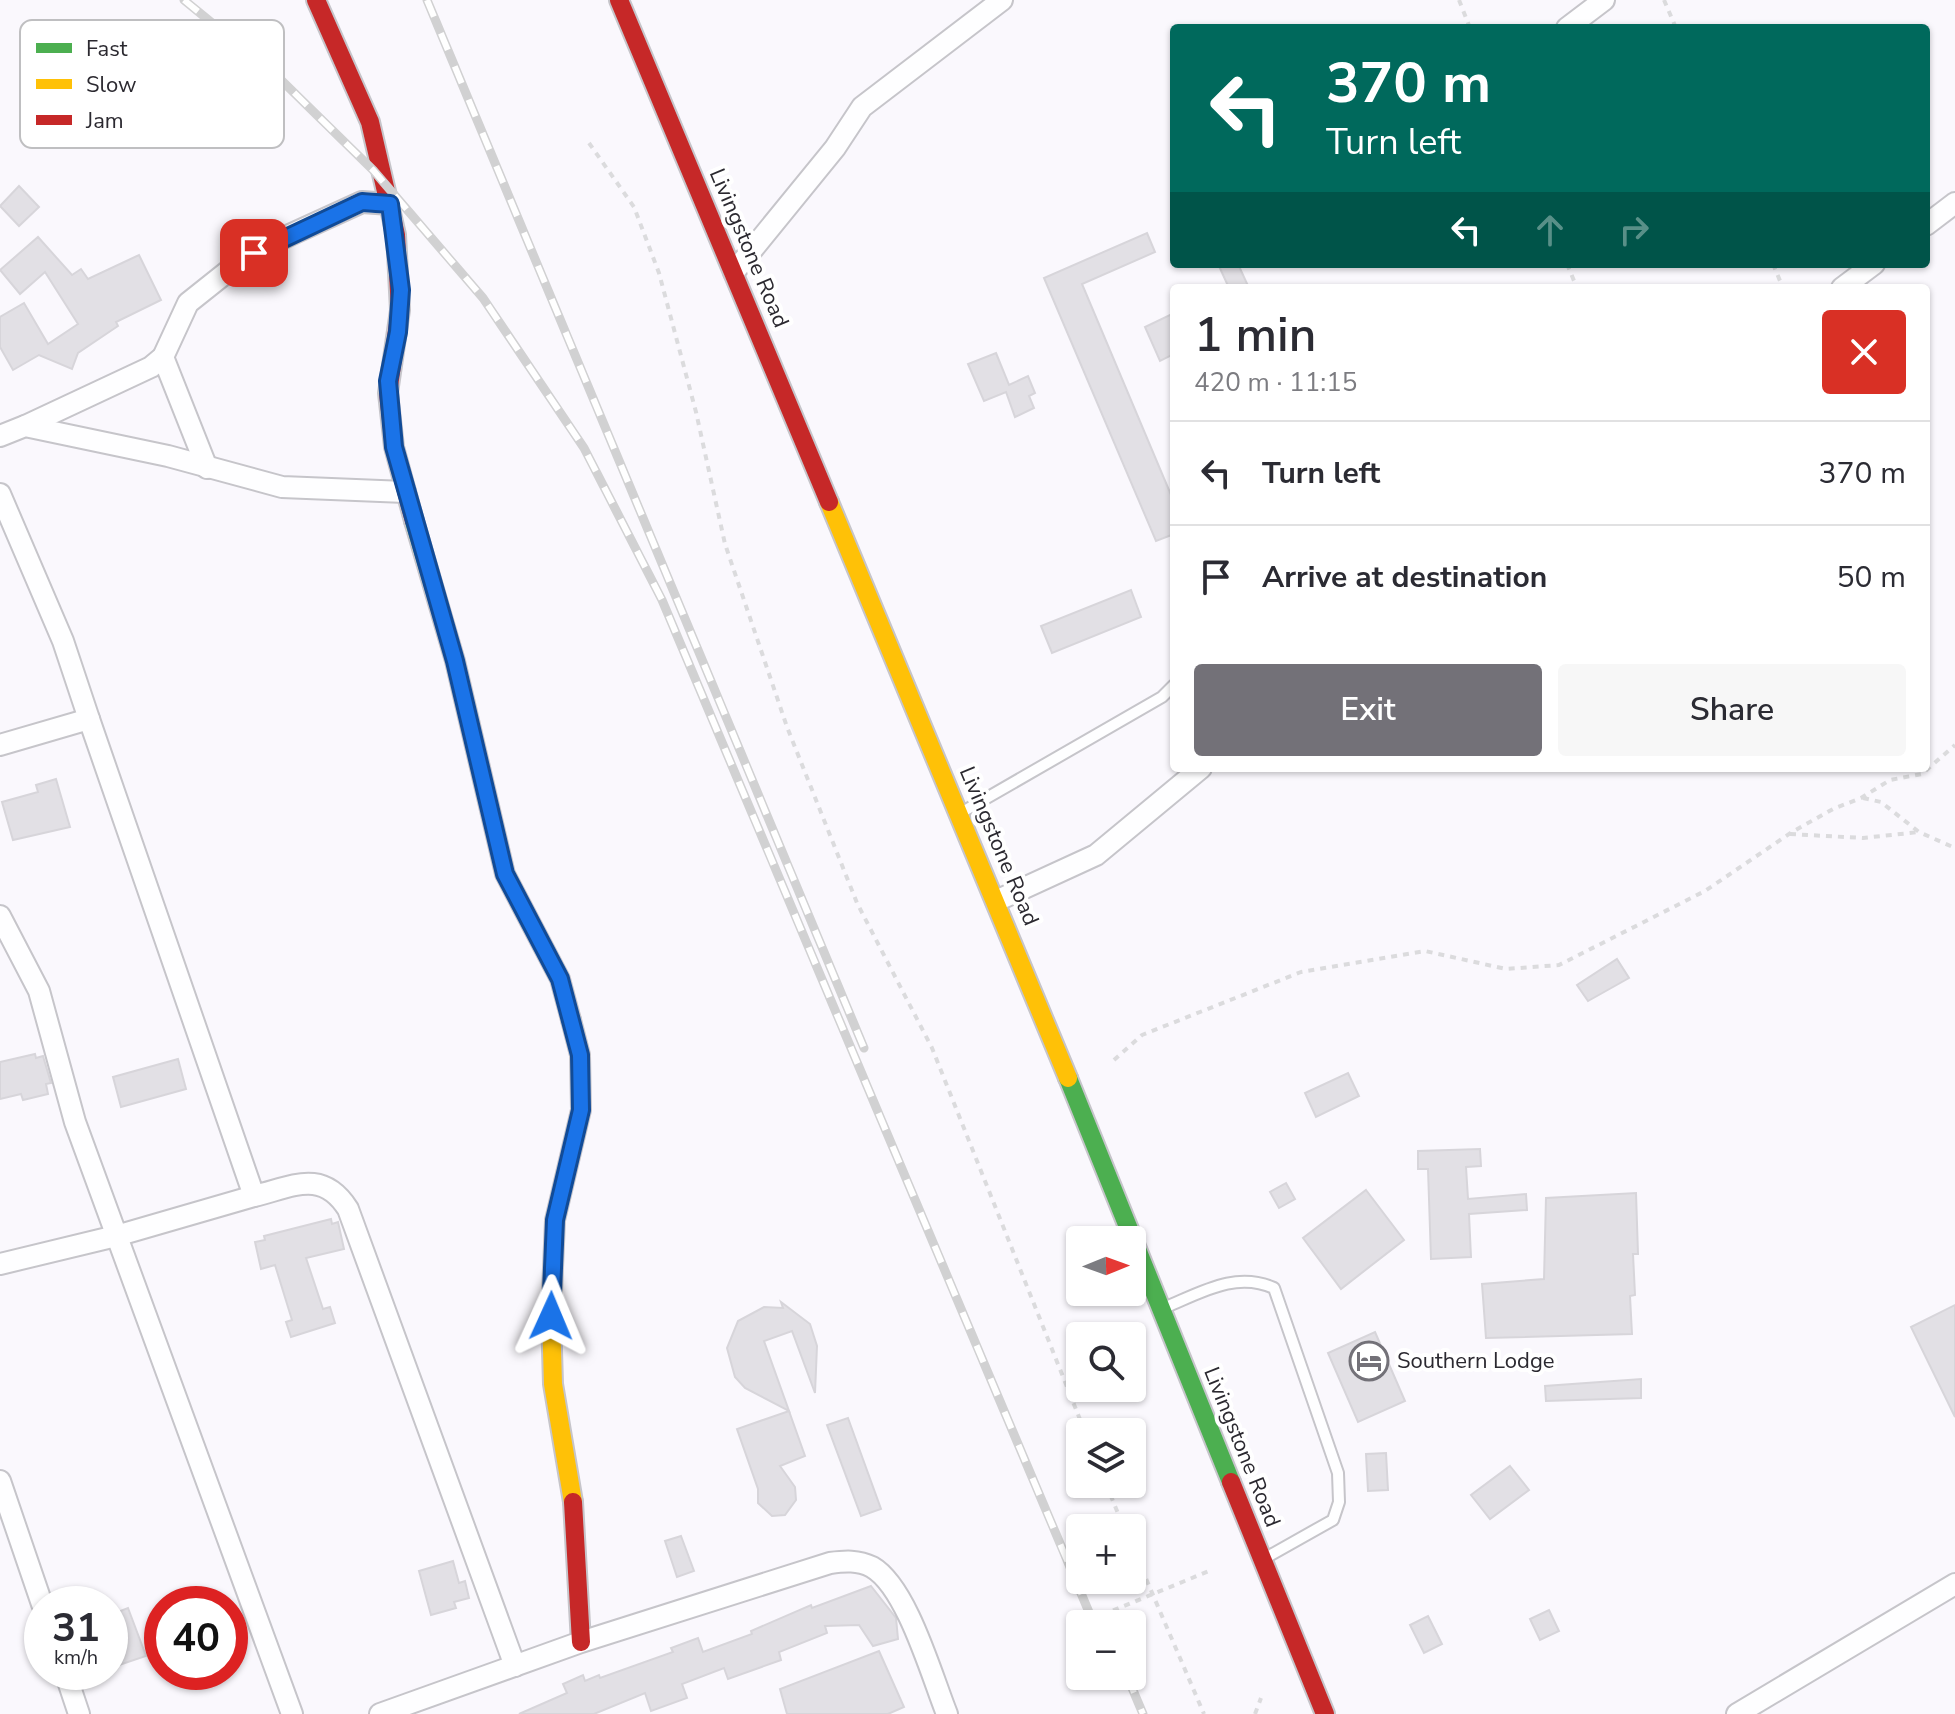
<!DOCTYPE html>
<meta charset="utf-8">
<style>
:root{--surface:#fff;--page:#f7f7f7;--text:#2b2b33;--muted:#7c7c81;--line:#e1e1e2;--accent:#737178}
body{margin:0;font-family:"Nunito Sans",sans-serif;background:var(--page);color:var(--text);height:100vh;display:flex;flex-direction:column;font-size:30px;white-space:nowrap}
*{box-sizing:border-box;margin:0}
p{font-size:26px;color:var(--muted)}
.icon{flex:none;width:44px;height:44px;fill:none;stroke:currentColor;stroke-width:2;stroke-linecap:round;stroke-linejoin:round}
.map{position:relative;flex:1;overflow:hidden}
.panel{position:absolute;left:1170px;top:284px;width:760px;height:488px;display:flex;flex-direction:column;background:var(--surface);border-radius:8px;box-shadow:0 2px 6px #0004}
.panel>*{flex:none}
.banner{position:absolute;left:1170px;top:24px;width:760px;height:244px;border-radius:8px;box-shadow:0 2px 6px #0004;background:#00695c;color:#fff;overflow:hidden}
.needle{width:52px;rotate:89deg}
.tools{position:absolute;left:1066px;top:1226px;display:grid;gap:16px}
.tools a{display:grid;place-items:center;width:80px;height:80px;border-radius:8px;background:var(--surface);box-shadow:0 2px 6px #0004;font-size:40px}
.speed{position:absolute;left:24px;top:1586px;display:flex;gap:16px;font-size:40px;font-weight:700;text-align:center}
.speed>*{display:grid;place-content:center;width:104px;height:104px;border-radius:50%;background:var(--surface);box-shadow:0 2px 6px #0004;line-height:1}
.speed small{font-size:20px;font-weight:400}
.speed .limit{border:12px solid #d22;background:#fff;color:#111}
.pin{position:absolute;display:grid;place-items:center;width:68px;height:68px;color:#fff;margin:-34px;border-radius:16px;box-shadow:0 4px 12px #0006}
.me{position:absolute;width:88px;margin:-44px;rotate:1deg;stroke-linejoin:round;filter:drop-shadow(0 0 6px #0008)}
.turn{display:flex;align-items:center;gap:28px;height:168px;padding:0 24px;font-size:36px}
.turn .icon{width:104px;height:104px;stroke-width:2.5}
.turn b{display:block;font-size:56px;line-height:68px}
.lanes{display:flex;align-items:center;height:76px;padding:0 24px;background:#0003;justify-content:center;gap:40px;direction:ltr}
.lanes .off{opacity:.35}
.round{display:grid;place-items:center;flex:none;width:84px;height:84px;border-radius:8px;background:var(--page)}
.summary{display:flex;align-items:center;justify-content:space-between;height:136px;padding:0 24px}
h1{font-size:48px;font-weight:600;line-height:60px}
.cta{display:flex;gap:16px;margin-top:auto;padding:16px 24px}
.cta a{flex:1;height:92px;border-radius:8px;background:var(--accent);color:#fff;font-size:32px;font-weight:600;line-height:92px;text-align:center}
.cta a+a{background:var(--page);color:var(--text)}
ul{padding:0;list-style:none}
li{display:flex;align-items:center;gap:24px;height:104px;padding:0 24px;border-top:2px solid var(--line)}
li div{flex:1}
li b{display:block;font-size:30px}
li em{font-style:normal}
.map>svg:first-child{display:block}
.building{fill:#e2e0e5;stroke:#d7d5da;stroke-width:2}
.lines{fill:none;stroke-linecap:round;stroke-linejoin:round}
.lane-casing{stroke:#c6c5ca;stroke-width:14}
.street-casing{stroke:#c6c5ca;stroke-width:24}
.fast-casing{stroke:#c6c5ca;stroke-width:22}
.slow-casing{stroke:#c6c5ca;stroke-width:22}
.jam-casing{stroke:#c6c5ca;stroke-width:22}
.path{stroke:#dbdbdd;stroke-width:4;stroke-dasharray:6 6;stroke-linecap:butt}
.lane{stroke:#fefeff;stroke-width:10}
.street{stroke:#fefeff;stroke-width:20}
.fast{stroke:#4caf50;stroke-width:18}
.slow{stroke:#ffc107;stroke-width:18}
.jam{stroke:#c62828;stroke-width:18}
.rail-casing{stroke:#d1d1d2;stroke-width:9}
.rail{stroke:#fff;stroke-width:6;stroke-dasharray:18;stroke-linecap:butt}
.route-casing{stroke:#114b97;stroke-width:20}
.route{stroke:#1a73e8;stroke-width:14}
.labels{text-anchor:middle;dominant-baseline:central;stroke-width:8;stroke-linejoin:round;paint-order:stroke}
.street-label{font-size:22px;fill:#2b2930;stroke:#fff}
.poi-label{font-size:22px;fill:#2b2930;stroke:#fff;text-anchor:start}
.key{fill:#fff;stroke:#bfbfc1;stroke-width:2}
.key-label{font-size:22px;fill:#2b2930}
</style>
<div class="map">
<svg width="1955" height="1714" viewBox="0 0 1955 1714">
<rect width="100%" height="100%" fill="#faf8fd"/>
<g class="building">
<path d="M 19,186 L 39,207 L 19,226 L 0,206 Z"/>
<path d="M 1147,233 L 1155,252 L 1082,284 L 1174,502 L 1174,534 L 1156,541 L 1044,278 Z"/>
<path d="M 38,237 L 72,275 L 81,269 L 88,279 L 139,255 L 161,300 L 116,322 L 118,326 L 78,353 L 72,369 L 39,355 L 13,370 L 0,347 L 0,317 L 24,303 L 48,344 L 78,324 L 45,272 L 20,294 L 0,270 Z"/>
<path d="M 1218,264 L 1238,264 L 1249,288 L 1229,288 Z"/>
<path d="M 1174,313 L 1174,354 L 1160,361 L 1145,327 Z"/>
<path d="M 996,353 L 1009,385 L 1028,376 L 1035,393 L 1029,396 L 1034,408 L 1015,417 L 1006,392 L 984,401 L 968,364 Z"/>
<path d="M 1131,590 L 1141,617 L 1052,653 L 1041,626 Z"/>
<path d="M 56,779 L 70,827 L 13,840 L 2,802 L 38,792 L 36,785 Z"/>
<path d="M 1617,959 L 1629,978 L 1588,1001 L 1577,985 Z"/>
<path d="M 35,1054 L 36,1058 L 43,1056 L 51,1083 L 46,1084 L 48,1094 L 23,1100 L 21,1094 L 0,1099 L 0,1062 Z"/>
<path d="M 178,1059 L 186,1089 L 121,1107 L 113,1077 Z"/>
<path d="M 1348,1073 L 1359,1096 L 1316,1117 L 1305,1093 Z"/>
<path d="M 1480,1149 L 1481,1166 L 1466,1167 L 1468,1199 L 1526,1194 L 1527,1210 L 1469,1214 L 1471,1257 L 1431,1259 L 1428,1169 L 1418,1169 L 1418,1151 Z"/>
<path d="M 1286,1183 L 1295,1199 L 1279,1208 L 1270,1192 Z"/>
<path d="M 1366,1190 L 1404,1240 L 1341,1289 L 1303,1238 Z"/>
<path d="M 1636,1193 L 1638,1254 L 1633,1254 L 1635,1295 L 1630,1296 L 1632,1334 L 1486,1338 L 1482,1284 L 1544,1279 L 1546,1198 Z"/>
<path d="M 331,1219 L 332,1224 L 338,1222 L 344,1249 L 306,1258 L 323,1309 L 330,1307 L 335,1323 L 291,1337 L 286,1322 L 292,1320 L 275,1265 L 261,1269 L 255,1242 L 265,1240 L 264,1236 Z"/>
<path d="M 781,1302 L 810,1324 L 817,1346 L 815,1393 L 792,1331 L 764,1341 L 789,1411 L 745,1388 L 735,1377 L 727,1348 L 738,1321 L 764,1307 L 783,1308 Z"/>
<path d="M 1955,1305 L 1955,1417 L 1911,1327 Z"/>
<path d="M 1375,1332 L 1405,1401 L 1358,1422 L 1328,1353 Z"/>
<path d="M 1641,1379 L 1641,1398 L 1546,1401 L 1545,1386 Z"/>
<path d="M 789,1411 L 805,1456 L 780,1466 L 795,1487 L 796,1500 L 785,1515 L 772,1516 L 758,1503 L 758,1489 L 737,1429 Z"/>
<path d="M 848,1418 L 881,1509 L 861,1516 L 827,1425 Z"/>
<path d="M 1386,1453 L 1388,1490 L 1368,1491 L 1366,1454 Z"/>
<path d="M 1510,1466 L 1529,1490 L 1490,1519 L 1471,1495 Z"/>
<path d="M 681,1536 L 694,1571 L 677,1577 L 665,1541 Z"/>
<path d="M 453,1561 L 459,1583 L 465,1581 L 469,1598 L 454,1602 L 456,1608 L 431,1615 L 419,1571 Z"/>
<path d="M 871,1586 L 896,1618 L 898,1639 L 873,1646 L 859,1625 L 825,1626 L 827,1633 L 779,1652 L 781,1660 L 728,1679 L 724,1668 L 682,1684 L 687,1698 L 651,1711 L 645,1693 L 594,1714 L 519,1714 L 567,1693 L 563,1684 L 583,1675 L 585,1681 L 599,1675 L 600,1678 L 673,1652 L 671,1648 L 698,1638 L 703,1652 L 752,1634 L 751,1631 L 811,1605 L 812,1608 Z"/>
<path d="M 128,1608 L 146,1656 L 110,1668 L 110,1615 Z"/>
<path d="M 1549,1610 L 1559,1631 L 1540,1640 L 1530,1619 Z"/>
<path d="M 1428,1616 L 1442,1644 L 1424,1653 L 1410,1625 Z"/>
<path d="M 879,1651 L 904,1707 L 888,1714 L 787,1714 L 780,1689 Z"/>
</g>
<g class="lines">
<g class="lane-casing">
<g id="lane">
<path d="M 964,811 L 1162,697 L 1174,685"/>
<path d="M 1166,1307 C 1202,1292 1236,1271 1274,1288 L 1338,1473 L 1339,1502 L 1333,1520 L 1269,1556"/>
</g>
</g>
<g class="street-casing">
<g id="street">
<path d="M 1567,28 L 1604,0"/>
<path d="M 1926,225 L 1955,203"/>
<path d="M 734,272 L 835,148 L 862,107 L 1002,0"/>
<path d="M 1842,288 L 1874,264"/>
<path d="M 163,357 L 207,468"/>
<path d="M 25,426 L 151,367 L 163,357 L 188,303 L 237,264 L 270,244 L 362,202 L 390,204"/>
<path d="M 0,436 L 25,426 L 168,456 L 282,487 L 405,492"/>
<path d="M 0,494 L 63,641 L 89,719"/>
<path d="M 0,745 L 89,719 L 254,1196 C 292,1187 322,1168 348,1209 L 515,1666"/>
<path d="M 996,901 L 1096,855 L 1201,768"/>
<path d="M 0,916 L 39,991 L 75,1122 L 292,1714"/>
<path d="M 0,1264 L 116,1236 L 254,1196"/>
<path d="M 0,1481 L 42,1604"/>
<path d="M 65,1672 L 79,1714"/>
<path d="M 380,1714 L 581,1642 L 830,1563 C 845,1561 858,1560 872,1567 C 907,1587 932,1677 947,1714"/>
<path d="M 1737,1714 L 1955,1584"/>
</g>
</g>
<g class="fast-casing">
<g id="fast">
<path d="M 414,521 L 455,661 L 505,874 L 560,979 L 571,1020"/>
<path d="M 1068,1078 L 1231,1482"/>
</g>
</g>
<g class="slow-casing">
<g id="slow">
<path d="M 829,502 L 1068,1078"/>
<path d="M 571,1020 L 580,1055 L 581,1110 L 555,1220 L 551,1316 L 553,1384 L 573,1502"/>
</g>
</g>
<g class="jam-casing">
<g id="jam">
<path d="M 316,0 L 370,122 L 396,235 L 400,310 L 388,393 L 394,447 L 414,521"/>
<path d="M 619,0 L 829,502"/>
<path d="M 1231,1482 L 1325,1714"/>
<path d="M 573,1502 L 581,1642"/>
</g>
</g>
<g class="path">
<path d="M 1459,0 L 1470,28"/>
<path d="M 1664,0 L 1676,28"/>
<path d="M 589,143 L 634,207 L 659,273 L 696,412 L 725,544 L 787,727 L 857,903 L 932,1048 L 1085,1432"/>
<path d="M 1567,264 L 1577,288"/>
<path d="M 1773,264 L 1783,288"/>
<path d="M 1863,798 L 1881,802 L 1919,832 L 1955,848"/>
<path d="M 1790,834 L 1863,838 L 1919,832"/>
<path d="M 1114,1060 L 1142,1035 L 1301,972 L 1425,951 L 1506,969 L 1559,965 L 1705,891 L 1792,832 L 1833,809 L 1861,798 L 1890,780 L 1922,774 L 1955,745"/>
<path d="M 1106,1484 L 1124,1528"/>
<path d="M 1132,1546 L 1204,1714"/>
<path d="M 1102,1615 L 1209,1571"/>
<path d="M 1255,1714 L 1261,1698"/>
</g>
<use href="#lane" class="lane"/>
<use href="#street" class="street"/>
<use href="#fast" class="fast"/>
<use href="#slow" class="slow"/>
<use href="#jam" class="jam"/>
<g class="rail-casing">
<g id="rail">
<path d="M 184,0 L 277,76 L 373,170 L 483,298 L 584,448 L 662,600 L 1094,1624"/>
<path d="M 427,0 L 864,1048"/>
<path d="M 1127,1676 L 1143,1714"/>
</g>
</g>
<use href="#rail" class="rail"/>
</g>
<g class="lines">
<g class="route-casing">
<path id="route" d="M 254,253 L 362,202 L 390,204 L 401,290 L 398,332 L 388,381 L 394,447 L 455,661 L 505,874 L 560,979 L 580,1055 L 581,1110 L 555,1220 L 551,1316"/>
</g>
<use href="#route" class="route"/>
</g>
<defs>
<g id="hotel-ring" transform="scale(2)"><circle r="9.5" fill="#fff" stroke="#737178" stroke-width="1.5"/><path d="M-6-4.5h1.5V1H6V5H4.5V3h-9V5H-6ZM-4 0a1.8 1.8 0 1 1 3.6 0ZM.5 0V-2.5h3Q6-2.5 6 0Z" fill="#737178"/></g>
</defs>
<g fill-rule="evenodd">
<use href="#hotel-ring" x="1369" y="1361"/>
</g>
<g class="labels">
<g class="street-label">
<text transform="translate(749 248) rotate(67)">Livingstone Road</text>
<text transform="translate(999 846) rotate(67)">Livingstone Road</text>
<text transform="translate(1242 1447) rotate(68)">Livingstone Road</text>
</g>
<g class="poi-label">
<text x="1397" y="1361">Southern Lodge</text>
</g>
</g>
<rect x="20" y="20" width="264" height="128" rx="12" class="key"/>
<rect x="36" y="43" width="36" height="10" fill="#4caf50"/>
<rect x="36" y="79" width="36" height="10" fill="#ffc107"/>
<rect x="36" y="115" width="36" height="10" fill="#c62828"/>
<g class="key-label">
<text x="86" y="56">Fast</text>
<text x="86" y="92">Slow</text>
<text x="86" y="128">Jam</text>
</g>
</svg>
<div class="tools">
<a><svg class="needle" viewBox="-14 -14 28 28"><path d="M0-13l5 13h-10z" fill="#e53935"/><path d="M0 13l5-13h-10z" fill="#7c7c81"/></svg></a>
<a><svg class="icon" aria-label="search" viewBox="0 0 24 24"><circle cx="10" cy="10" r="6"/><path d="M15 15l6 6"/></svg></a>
<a><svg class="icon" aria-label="layers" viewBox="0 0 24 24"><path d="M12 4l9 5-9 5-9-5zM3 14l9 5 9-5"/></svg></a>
<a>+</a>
<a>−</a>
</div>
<div class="speed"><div>31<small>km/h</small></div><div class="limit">40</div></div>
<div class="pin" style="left:254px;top:253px;background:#d93025"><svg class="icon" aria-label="arrive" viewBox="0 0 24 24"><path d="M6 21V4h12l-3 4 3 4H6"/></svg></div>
<svg class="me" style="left:551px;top:1316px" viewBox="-20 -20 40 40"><path d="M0-17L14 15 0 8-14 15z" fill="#1a73e8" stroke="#fff" stroke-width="4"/></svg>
<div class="banner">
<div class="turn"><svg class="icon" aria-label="left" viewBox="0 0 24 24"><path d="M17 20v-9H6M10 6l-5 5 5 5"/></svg><div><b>370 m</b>Turn left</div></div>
<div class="lanes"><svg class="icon" aria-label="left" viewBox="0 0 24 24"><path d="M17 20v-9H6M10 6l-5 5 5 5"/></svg><svg class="icon off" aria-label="ahead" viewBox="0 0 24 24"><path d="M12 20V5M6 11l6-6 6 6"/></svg><svg class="icon off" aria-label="right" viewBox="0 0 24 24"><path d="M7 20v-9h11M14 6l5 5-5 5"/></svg></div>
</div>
<section class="panel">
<div class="summary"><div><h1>1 min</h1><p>420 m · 11:15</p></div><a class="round" style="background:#d93025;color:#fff"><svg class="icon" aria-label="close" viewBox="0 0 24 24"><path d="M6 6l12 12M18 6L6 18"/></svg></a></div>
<ul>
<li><svg class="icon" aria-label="left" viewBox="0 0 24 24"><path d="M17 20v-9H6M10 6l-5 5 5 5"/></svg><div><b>Turn left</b></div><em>370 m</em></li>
<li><svg class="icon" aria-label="arrive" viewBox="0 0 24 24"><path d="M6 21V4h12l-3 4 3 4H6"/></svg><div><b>Arrive at destination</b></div><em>50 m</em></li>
</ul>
<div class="cta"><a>Exit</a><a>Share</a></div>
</section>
</div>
